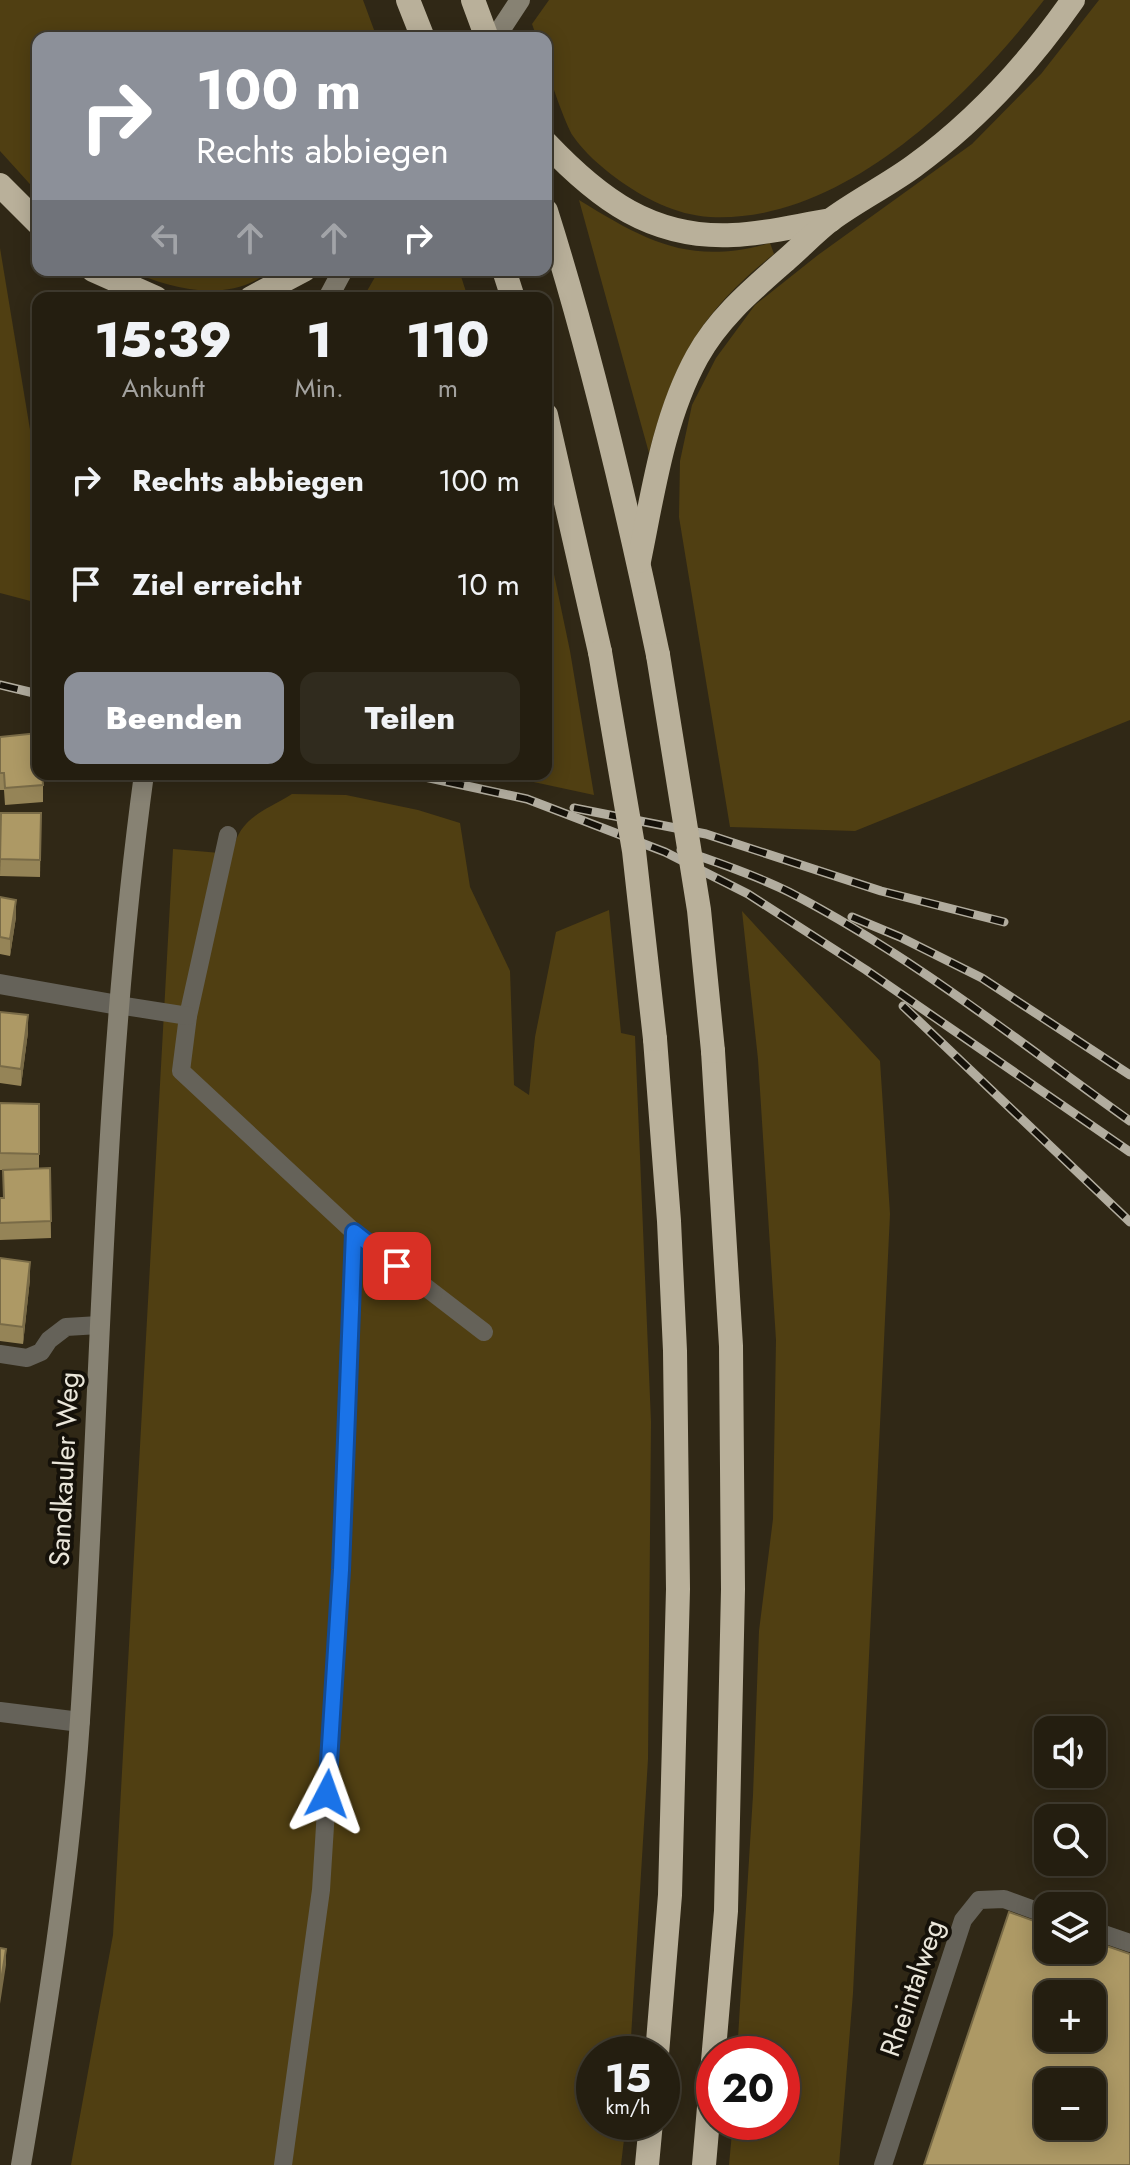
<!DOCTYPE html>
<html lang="de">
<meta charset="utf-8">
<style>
:root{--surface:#241e10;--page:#302b1e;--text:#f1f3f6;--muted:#a3a29f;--line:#413c30;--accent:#8c9099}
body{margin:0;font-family:Jost,sans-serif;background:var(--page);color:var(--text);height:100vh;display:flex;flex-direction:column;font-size:30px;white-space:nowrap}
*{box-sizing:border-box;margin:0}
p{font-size:26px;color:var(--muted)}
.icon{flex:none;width:44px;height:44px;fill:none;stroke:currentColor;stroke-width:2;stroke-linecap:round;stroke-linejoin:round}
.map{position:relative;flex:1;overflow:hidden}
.side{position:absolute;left:32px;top:292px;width:520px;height:488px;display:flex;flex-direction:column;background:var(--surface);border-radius:16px;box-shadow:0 4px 20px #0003,0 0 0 2px var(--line)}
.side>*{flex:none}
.guide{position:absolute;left:32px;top:32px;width:520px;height:244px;border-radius:16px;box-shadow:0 4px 20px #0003,0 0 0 2px var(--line);background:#8c9099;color:#fff;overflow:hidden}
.buttons{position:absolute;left:1034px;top:1716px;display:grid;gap:16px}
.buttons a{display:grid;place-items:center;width:72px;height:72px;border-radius:16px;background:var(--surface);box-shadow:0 4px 20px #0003,0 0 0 2px var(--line);font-size:40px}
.speed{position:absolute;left:576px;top:2036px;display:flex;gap:16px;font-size:40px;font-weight:700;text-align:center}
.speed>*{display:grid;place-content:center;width:104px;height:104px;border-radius:50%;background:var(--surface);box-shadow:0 4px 20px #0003,0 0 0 2px var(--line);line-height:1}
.speed small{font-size:20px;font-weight:400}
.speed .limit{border:12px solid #d22;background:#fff;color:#111}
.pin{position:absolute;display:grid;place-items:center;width:68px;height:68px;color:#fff;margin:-34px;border-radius:16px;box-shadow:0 4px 12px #0006}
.me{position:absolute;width:88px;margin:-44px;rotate:4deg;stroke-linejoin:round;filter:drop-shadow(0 0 6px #0008)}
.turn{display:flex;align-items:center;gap:28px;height:168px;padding:0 32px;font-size:36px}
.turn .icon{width:104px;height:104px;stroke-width:2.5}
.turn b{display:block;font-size:56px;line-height:68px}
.lanes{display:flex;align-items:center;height:76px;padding:0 32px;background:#0003;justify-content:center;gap:40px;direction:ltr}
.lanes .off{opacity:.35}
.eta{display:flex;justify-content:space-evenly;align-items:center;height:136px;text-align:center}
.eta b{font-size:48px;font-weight:800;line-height:56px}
.cta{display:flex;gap:16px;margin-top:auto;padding:16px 32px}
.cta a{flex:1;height:92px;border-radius:16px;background:var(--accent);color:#fff;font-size:32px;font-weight:800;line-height:92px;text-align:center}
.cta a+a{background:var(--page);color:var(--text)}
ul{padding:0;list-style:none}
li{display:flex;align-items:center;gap:24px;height:104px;padding:0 32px}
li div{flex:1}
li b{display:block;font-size:30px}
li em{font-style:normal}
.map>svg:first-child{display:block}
.green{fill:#503f12}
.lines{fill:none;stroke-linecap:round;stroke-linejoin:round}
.lane{stroke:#656259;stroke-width:18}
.street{stroke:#656259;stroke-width:20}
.secondary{stroke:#878273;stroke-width:20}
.highway{stroke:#b9b09a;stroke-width:24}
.rail-casing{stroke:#b2ad9f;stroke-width:9}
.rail{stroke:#151109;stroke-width:6;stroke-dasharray:18;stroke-linecap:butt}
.highway-bridge{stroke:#b9b09a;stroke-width:24}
.wall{fill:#958457}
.shaded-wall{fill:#796b47}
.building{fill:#ad9965;stroke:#796b47;stroke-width:2;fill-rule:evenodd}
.route-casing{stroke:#114b97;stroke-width:20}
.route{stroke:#1a73e8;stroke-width:14}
.labels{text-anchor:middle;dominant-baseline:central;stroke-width:8;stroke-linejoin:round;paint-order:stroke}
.street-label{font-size:28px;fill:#eae6da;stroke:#151109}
</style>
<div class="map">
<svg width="1130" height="2165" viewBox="0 0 1130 2165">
<rect width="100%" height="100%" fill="#302816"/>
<g class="green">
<path d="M 0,0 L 363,0 L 377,38 L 38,38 L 38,193 L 0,151 Z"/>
<path d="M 549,0 L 1044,0 C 970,96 843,224 710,217 C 676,215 643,198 616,178 C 601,167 584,152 573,136 C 566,126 548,75 546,62 C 545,55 546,46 546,38 L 537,38 L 532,24 Z"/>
<path d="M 1099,0 L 1130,0 L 1130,720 L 855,831 L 730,827 L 679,517 L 680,461 L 692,405 L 716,358 L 755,305 L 818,255 L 972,144 L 1041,74 Z"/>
<path d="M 579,200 C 646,241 689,266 770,243 L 774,254 C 699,313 673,363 649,453 Z"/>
<path d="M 0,248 L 38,478 L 38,603 L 0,593 Z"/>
<path d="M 129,270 L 271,270 C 231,304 172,290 129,270 Z"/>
<path d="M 379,270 L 459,270 L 468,298 L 363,298 Z"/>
<path d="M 546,536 L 570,651 L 594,795 L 497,774 L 546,774 Z"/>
<path d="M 292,794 L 346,795 L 418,810 L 460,823 L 470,887 L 510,971 L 514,1085 L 529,1095 L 535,1037 L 556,932 L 609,910 L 621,1033 L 635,1036 L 651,1422 L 648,1759 L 630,2054 L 594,2054 L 594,2122 L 626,2122 L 621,2165 L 71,2165 L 113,1935 L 173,849 L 232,854 C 239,817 263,812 292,794 Z"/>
<path d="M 742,911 L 880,1061 L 890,1214 L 853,1993 L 839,2165 L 729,2165 L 733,2122 L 782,2122 L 782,2054 L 737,2054 L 753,1795 L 759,1631 L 773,1519 L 776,1340 L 758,1059 Z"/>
</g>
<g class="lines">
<g class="lane">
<path d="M 228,835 L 188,1016 L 181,1071 L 354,1232 L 484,1332"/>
<path d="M 118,1005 L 188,1016"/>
<path d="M 0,1354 L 27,1358 L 41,1352 L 49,1340 L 66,1327 L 99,1325"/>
<path d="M 1092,1930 L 1130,1943"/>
<path d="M 283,2165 L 321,1890 L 341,1570 L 354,1232"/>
<path d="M 883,2165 L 963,1920 L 979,1900 L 1004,1899 L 1048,1915"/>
</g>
<g class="street">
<path d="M 0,984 L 118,1005"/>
<path d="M 0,1712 L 80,1722"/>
</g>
<g class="secondary">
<path d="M 495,38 L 520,0"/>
<path d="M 328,298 L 343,270"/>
<path d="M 21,2165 C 46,2018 70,1869 80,1720 C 101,1404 101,1088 144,774"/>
</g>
<g class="highway">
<path d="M 408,0 L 423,38"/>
<path d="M 473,0 L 487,38"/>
<path d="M 546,143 C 599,199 652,239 733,235 C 766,234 799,225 831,220"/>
<path d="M 0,185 L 38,223"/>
<path d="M 546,211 C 592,356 627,506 658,655"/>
<path d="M 93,270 L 156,298"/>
<path d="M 504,270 L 513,298"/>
<path d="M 251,298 L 304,270"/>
<path d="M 546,415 L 600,652"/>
<path d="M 639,561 C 653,493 663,419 697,357 C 719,317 753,289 787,259 C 802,246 816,231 832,219 C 858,200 888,185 914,166 C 976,121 1029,63 1073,0"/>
<path d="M 655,1039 L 669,1221 L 675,1351 L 678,1589 L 670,1895 L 657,2054"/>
<path d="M 647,2165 L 651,2122"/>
<path d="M 704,2165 L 726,1911 L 733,1589 L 731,1346 L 713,1051"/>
</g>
<g class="rail-casing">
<g id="rail">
<path d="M 0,685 L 38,694"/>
<path d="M 411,774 L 527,799 L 665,852 L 748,894 L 866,970 L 1130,1152"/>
<path d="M 574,808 L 706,834 L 881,891 L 1004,922"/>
<path d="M 681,850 C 717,862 755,875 789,892 C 911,955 1019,1042 1130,1121"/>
<path d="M 852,917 L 900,937 L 982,978 L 1130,1075"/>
<path d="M 903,1006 L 1130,1222"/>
</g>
</g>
<use href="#rail" class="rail"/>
<g class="highway-bridge">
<path d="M 600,652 L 634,851 L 655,1039"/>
<path d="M 658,655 L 699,910 L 713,1051"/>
</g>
</g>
<g class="wall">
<path d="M 0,737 L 43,785 L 43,802 L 5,805 L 4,790 L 0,790 Z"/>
<path d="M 1,813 L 41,813 L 40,877 L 0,876 Z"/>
<path d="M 0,897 L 16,917 L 10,956 L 0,954 Z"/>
<path d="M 0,1012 L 28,1032 L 21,1086 L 0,1083 Z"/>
<path d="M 0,1103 L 39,1104 L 39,1169 L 50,1168 L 51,1238 L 0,1240 L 0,1198 L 3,1198 L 3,1170 L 0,1170 Z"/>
<path d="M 0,1258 L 30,1279 L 23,1344 L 0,1341 Z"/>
</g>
<g class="shaded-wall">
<path d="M 16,900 L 16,917 L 10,956 L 10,939 Z"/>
<path d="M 28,1015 L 28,1032 L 21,1086 L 21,1069 Z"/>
<path d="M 30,1262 L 30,1279 L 23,1344 L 23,1327 Z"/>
<path d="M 6,1949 L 6,1965 L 0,2004 L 0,1987 Z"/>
</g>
<g class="building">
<path d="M 38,733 L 38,774 L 42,774 L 43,785 L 5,788 L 4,773 L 0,773 L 0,737 Z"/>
<path d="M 1,813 L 41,813 L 40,860 L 0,859 Z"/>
<path d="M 0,897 L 16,900 L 10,939 L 0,937 Z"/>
<path d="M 0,1012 L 28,1015 L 21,1069 L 0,1066 Z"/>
<path d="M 0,1103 L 39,1104 L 39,1154 L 0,1153 Z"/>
<path d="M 50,1168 L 51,1221 L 0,1223 L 0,1198 L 4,1198 L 3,1170 Z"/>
<path d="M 0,1258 L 30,1262 L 23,1327 L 0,1324 Z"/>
<path d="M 1009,1912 L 1048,1926 L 1048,1950 L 1092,1950 L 1092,1941 L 1130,1954 L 1130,2165 L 924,2165 ZM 1048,1994 L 1092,1994 L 1092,2038 L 1048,2038 ZM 1048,2082 L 1092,2082 L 1092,2126 L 1048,2126 Z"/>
<path d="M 0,1948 L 6,1949 L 0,1987 Z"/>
</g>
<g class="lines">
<g class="route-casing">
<path id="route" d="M 327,1794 L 341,1570 L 354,1232 L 397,1266"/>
</g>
<use href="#route" class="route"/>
</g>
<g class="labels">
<g class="street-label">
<text transform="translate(64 1469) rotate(-87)">Sandkauler Weg</text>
<text transform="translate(912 1988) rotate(-71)">Rheintalweg</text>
</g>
</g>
</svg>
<div class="buttons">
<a><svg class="icon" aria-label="sound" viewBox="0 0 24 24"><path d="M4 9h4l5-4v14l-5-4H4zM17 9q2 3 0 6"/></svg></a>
<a><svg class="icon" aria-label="search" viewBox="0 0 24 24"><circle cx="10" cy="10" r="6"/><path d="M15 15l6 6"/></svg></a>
<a><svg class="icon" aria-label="layers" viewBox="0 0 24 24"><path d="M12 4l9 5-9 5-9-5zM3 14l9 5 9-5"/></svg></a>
<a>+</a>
<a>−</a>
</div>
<div class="speed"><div>15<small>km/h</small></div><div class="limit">20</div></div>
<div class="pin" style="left:397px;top:1266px;background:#d93025"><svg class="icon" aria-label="arrive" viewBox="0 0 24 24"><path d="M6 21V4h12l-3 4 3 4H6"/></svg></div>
<svg class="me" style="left:327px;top:1794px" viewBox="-20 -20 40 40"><path d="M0-17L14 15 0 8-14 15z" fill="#1a73e8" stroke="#fff" stroke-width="4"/></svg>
<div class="guide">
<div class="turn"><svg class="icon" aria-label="right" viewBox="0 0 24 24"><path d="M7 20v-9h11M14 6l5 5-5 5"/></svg><div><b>100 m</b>Rechts abbiegen</div></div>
<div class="lanes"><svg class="icon off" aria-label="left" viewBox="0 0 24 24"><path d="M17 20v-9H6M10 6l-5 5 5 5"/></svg><svg class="icon off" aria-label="ahead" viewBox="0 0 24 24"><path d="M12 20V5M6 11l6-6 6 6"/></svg><svg class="icon off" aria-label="ahead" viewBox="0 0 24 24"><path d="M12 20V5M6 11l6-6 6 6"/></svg><svg class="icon" aria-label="right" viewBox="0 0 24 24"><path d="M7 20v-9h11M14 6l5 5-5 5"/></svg></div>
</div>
<section class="side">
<div class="eta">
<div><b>15:39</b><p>Ankunft</p></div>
<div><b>1</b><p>Min.</p></div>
<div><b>110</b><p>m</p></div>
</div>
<ul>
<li><svg class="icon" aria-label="right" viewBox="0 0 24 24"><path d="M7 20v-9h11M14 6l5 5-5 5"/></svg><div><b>Rechts abbiegen</b></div><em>100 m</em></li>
<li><svg class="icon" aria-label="arrive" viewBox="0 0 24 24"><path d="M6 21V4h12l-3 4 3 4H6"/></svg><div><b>Ziel erreicht</b></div><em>10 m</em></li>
</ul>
<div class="cta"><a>Beenden</a><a>Teilen</a></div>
</section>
</div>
